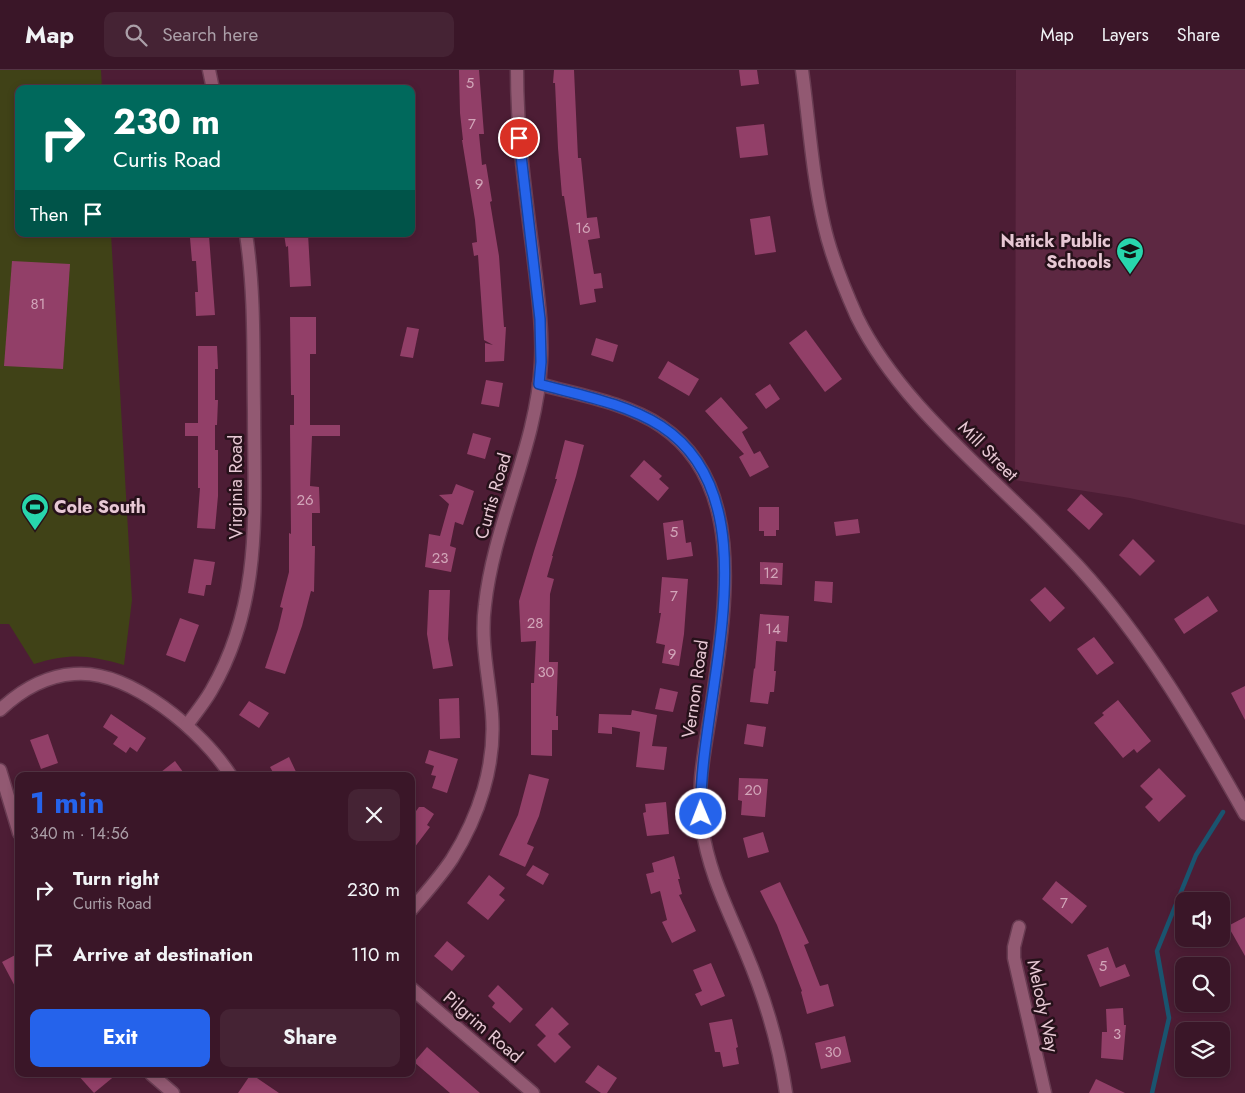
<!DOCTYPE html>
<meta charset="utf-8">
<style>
:root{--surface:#3a1628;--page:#452334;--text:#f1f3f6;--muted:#ab9fa8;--line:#543545;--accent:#2563eb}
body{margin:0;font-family:Jost,sans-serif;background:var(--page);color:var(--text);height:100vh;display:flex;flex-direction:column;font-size:19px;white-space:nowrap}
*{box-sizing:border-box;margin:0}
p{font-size:16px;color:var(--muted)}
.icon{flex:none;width:28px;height:28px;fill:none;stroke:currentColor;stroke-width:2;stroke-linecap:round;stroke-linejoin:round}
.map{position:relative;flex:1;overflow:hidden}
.side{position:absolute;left:15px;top:702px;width:400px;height:305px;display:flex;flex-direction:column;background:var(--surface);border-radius:10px;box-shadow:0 2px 8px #0003,0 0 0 1px var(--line)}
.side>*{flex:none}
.top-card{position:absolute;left:15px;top:15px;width:400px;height:152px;border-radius:10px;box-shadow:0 2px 8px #0003,0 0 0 1px var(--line);background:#00695c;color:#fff;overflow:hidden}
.fabs{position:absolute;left:1175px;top:822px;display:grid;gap:10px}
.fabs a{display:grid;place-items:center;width:55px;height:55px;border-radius:10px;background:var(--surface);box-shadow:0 2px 8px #0003,0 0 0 1px var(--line);font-size:25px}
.pin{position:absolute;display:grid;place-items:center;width:42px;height:42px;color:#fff;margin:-21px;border:2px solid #fff;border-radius:50%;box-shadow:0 1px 5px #0007}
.me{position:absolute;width:55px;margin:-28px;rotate:359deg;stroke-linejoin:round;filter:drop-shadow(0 0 4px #0008)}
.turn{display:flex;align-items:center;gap:18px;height:105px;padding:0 15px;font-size:22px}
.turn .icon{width:65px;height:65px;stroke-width:2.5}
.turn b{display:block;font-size:35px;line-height:42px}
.then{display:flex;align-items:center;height:48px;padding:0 15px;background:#0003;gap:10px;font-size:19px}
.round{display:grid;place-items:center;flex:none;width:52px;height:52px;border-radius:10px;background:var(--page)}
.headline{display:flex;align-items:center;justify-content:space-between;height:85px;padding:0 15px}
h1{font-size:30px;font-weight:700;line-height:38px;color:var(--accent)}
.cta{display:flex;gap:10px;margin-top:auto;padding:10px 15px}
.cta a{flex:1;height:58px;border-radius:10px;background:var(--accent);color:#fff;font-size:20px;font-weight:700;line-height:58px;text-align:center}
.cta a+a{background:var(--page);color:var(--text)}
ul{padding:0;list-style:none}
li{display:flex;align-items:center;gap:15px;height:65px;padding:0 15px}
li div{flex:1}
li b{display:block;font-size:19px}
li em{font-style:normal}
header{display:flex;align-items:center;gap:30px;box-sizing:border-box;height:70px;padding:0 25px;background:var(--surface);border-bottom:1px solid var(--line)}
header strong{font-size:24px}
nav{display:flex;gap:28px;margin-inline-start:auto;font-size:18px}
.search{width:350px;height:45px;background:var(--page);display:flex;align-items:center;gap:12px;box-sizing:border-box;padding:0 18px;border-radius:10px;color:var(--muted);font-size:19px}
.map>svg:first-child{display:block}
.built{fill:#5d2842}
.green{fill:#404217}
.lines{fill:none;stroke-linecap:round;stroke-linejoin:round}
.stream{stroke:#1a546f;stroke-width:4.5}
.building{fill:#923f68}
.minor-casing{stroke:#693c52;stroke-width:15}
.minor{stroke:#925972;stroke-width:12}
.route-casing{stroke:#184099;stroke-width:12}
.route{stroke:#2563eb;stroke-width:9}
.labels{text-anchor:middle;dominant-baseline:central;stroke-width:5;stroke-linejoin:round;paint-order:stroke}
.number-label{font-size:15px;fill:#d2a6b9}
.poi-label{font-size:18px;font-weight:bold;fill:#e7c8d4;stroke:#26111a;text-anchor:end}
.street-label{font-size:18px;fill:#e7c8d4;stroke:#26111a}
</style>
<header>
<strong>Map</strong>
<div class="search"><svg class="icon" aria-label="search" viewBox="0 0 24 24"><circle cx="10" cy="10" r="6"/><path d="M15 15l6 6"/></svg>Search here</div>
<nav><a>Map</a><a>Layers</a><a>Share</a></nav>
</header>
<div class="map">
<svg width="1245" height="1023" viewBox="0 0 1245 1023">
<rect width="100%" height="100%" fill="#4d1d35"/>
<path class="built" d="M 1016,0 L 1245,0 L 1245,455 L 1130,428 L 1015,410 Z"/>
<path class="green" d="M 0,0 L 101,0 L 102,19 L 19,19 L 19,164 L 111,164 L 132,530 L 124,595 C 88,585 71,583 34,594 L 9,554 L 0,554 Z"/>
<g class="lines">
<path class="stream" d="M 1152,1023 L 1169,948 L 1157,881 L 1196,785 L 1223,742"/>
</g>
<g class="building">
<path d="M 459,0 L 479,0 L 484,64 L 479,64 L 482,95 L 486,94 L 492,131 L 490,132 L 499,186 L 504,257 L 506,257 L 504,291 L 485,292 L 485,273 L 493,275 L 484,270 L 478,185 L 474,186 L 472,173 L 477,172 L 475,150 L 462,70 L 463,70 L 460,43 Z"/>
<path d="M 554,0 L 574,0 L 578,88 L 581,88 L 587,148 L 597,147 L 600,168 L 588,170 L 594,204 L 601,203 L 603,218 L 594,219 L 596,232 L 580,235 L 564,126 L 562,126 L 558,78 L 555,13 L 553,13 Z"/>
<path d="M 739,0 L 757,0 L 759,14 L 741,16 Z"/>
<path d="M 764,54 L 768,85 L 740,88 L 736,57 Z"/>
<path d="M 770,146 L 776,182 L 755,185 L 750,149 Z"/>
<path d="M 284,164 L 308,164 L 311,216 L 290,217 L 288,176 L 286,177 Z"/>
<path d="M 209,166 L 215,245 L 196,246 L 195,222 L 198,222 L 196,191 L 192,191 L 190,168 Z"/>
<path d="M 12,191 L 70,194 L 63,299 L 4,296 Z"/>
<path d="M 290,247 L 316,247 L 316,284 L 310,284 L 310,355 L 340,355 L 340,366 L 312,366 L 310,416 L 319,417 L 320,443 L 312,443 L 312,476 L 315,476 L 314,522 L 311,521 L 302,556 L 285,604 L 265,598 L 278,559 L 283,538 L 280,537 L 289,502 L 289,463 L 291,464 L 290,355 L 294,355 L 294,325 L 291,325 Z"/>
<path d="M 407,257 L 419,259 L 413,288 L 400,286 Z"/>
<path d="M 806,260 L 842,309 L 825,322 L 789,273 Z"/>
<path d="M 596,268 L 618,275 L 613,292 L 591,285 Z"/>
<path d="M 198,276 L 217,276 L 218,299 L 215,299 L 215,330 L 218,330 L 217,355 L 215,355 L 215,380 L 218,380 L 218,426 L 215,459 L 197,458 L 200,418 L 198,418 L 198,366 L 185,366 L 185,353 L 198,353 Z"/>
<path d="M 668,291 L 699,309 L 689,326 L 658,308 Z"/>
<path d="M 486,310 L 503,313 L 499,337 L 481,334 Z"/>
<path d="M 770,314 L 780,329 L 766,339 L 755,324 Z"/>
<path d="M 721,327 L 748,358 L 742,362 L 754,384 L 760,381 L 769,397 L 750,407 L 739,387 L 744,384 L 705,341 Z"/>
<path d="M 473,363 L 491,368 L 485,389 L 467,384 Z"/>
<path d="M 565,370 L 584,375 L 576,406 L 552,486 L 553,486 L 547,507 L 554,509 L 550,524 L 549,592 L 558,592 L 556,646 L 558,646 L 558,660 L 552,660 L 552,686 L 531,685 L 531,613 L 534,613 L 536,571 L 521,572 L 519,531 L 534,481 L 557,409 L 555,409 Z"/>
<path d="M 644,390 L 662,406 L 659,409 L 669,418 L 658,431 L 630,406 Z"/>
<path d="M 456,414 L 474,421 L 463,455 L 455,452 L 450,476 L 456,478 L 451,502 L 425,497 L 429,464 L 440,466 L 449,434 L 439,425 L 452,424 Z"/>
<path d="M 1081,424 L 1103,444 L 1089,460 L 1067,440 Z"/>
<path d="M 759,437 L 779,437 L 779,460 L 776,460 L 776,466 L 764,466 L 764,461 L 759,461 Z"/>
<path d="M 858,449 L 860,463 L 836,466 L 834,452 Z"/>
<path d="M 683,450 L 686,473 L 691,472 L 693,486 L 667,490 L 663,453 Z"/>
<path d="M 1133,469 L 1155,491 L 1140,506 L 1119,485 Z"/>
<path d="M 194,489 L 215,492 L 211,515 L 206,515 L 204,526 L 188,523 Z"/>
<path d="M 760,492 L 783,493 L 782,515 L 760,514 Z"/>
<path d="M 662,507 L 688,509 L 684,564 L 679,596 L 662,593 L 665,575 L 656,573 L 661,543 L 659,543 Z"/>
<path d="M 815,511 L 833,512 L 832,533 L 814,531 Z"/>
<path d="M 1045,517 L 1065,538 L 1050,552 L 1030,530 Z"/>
<path d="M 429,520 L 450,520 L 448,569 L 453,596 L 433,599 L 427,564 Z"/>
<path d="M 1208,526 L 1218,541 L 1184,564 L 1174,549 Z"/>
<path d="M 760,544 L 789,546 L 787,572 L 776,571 L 774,601 L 776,601 L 774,622 L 770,622 L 768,634 L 750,632 L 754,598 L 755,599 Z"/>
<path d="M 180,548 L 199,555 L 185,592 L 166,585 Z"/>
<path d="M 1094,567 L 1114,593 L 1097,605 L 1077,579 Z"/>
<path d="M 1245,616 L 1245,650 L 1231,623 Z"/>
<path d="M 660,618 L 678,622 L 673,642 L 655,639 Z"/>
<path d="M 459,628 L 460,668 L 440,669 L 439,629 Z"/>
<path d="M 1118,630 L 1151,671 L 1137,683 L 1134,679 L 1123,688 L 1094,653 L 1104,645 L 1102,643 Z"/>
<path d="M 249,631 L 269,643 L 259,658 L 239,645 Z"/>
<path d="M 632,640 L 657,645 L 652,676 L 667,677 L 664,700 L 636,697 L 640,662 L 612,657 L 612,664 L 598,663 L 599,644 L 631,645 Z"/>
<path d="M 111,644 L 146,668 L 137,682 L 130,677 L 126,683 L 113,674 L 118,667 L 103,657 Z"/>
<path d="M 747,654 L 766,657 L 763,677 L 744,674 Z"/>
<path d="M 48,664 L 58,693 L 41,699 L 30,670 Z"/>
<path d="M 429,680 L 458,689 L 447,723 L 432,718 L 436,706 L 431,705 L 434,696 L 425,693 Z"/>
<path d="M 289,687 L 298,706 L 275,706 L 270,697 Z"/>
<path d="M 175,691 L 186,706 L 156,706 Z"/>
<path d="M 1159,698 L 1186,726 L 1159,752 L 1145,737 L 1153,729 L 1140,716 Z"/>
<path d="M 529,704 L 549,709 L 539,746 L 527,774 L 534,777 L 525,797 L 499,785 L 518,745 Z"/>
<path d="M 739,708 L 768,709 L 765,747 L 741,745 L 742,731 L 738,730 Z"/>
<path d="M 666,732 L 669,764 L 647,766 L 643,743 L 646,742 L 645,734 Z"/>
<path d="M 419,737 L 424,737 L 434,744 L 427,755 L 430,757 L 411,782 L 411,748 Z"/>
<path d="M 763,762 L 769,782 L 748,788 L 743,768 Z"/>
<path d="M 674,786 L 680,809 L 678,809 L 682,824 L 679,825 L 696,861 L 672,873 L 662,852 L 667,850 L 660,821 L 651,824 L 646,804 L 654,802 L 652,793 Z"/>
<path d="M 533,795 L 549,804 L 543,815 L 526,805 Z"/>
<path d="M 489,805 L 505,818 L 499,825 L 505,830 L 488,850 L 467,833 Z"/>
<path d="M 1056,811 L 1087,836 L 1072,854 L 1042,829 Z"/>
<path d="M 780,812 L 809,873 L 804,875 L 820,916 L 828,914 L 834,936 L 807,944 L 801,922 L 802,921 L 777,855 L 760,821 Z"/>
<path d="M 1245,847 L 1245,886 L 1228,856 Z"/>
<path d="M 447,871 L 465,886 L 452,901 L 434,886 Z"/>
<path d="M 1108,877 L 1116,898 L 1125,894 L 1130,906 L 1100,917 L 1087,885 Z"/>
<path d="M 19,883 L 19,924 L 2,892 Z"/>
<path d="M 711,893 L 725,926 L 701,936 L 695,924 L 702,921 L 693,900 Z"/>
<path d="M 498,915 L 523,939 L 510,953 L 492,937 L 495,933 L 488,926 Z"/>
<path d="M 552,937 L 569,954 L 558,964 L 571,977 L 555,993 L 537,975 L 546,966 L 535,955 Z"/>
<path d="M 1123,938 L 1124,955 L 1126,955 L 1123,990 L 1101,988 L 1102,962 L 1107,962 L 1106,939 Z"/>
<path d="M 732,949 L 738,977 L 736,978 L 739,994 L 723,997 L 720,982 L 715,982 L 709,953 Z"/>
<path d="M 845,966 L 851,992 L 821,999 L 815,973 Z"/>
<path d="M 427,977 L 480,1023 L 450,1023 L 414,992 Z"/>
<path d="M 598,995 L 617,1008 L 607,1023 L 601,1023 L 585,1012 Z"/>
<path d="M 77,1004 L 117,1004 L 94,1023 Z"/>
<path d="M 251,1004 L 279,1023 L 238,1023 Z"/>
<path d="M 1096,1009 L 1125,1023 L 1089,1023 Z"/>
</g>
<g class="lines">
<g class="minor-casing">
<g id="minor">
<path d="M 209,0 L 213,19"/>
<path d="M 802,0 C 809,51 812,104 824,155 C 831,186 844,218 857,247 C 893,321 964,382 1022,439 C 1041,457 1060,477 1078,496 C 1146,570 1196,657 1245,744"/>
<path d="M 539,314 C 579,325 627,333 661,356 C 751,416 723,550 711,640 C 705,678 696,719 702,757 C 709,804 728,839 746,883 C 765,928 779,974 786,1023"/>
<path d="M 0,640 C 21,620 45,606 74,604 C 130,599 203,662 231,706"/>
<path d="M 187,655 C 195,644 204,633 211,621 C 263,532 254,440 254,341 C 253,282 255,223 246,164"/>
<path d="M 0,700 L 19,763"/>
<path d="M 411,840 C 425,824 440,807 452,789 C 479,746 496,695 492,644 C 489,607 480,572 485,535 C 494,452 537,376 541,292 C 543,256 537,219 533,183 C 525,122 517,62 517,0"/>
<path d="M 1019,857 L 1014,877 L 1014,888 L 1045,1023"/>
<path d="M 411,918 L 533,1023"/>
<path d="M 151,1004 L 173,1023"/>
</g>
</g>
<use href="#minor" class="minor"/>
</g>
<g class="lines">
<g class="route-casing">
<path id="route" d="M 519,68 L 540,249 L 541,292 L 539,314 C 579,325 625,333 661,356 C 778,432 697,631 701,744"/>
</g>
<use href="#route" class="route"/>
</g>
<defs>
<g id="school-pin" transform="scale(1.4375)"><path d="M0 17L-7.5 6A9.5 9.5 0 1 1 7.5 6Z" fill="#28d5ad" stroke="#26111a"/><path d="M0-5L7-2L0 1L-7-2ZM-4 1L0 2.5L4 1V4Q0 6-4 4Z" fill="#111"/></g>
<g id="stadium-pin" transform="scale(1.4375)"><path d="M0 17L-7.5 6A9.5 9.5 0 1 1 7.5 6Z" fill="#28d5ad" stroke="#26111a"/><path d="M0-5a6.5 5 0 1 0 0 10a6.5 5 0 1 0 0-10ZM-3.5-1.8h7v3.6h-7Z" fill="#111"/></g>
</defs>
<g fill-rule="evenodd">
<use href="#school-pin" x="1130" y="181"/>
<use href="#stadium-pin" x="35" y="437"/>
</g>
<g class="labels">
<g class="number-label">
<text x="470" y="13">5</text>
<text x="472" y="54">7</text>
<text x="479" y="114">9</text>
<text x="583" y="158">16</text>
<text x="38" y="234">81</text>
<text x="305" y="430">26</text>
<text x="674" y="462">5</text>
<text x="440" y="488">23</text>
<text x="771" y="503">12</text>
<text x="674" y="526">7</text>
<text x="535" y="553">28</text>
<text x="773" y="559">14</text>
<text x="672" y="584">9</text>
<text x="546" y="602">30</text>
<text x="753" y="720">20</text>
<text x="1064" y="833">7</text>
<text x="1103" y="896">5</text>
<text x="1117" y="964">3</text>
<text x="833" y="982">30</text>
</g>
<g class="poi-label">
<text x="1111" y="171">Natick Public<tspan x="1111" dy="21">Schools</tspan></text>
<text x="54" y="437" text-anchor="start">Cole South</text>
</g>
<g class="street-label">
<text transform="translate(988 381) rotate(45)">Mill Street</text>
<text transform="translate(236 417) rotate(-90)">Virginia Road</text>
<text transform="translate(493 426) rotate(-74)">Curtis Road</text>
<text transform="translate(695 619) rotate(-82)">Vernon Road</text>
<text transform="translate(1043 936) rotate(78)">Melody Way</text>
<text transform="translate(483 957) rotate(41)">Pilgrim Road</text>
</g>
</g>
</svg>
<div class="fabs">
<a><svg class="icon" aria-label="sound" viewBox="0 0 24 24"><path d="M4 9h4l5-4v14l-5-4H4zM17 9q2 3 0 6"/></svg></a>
<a><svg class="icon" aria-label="search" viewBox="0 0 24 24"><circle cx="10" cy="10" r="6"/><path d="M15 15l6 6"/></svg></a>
<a><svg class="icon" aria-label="layers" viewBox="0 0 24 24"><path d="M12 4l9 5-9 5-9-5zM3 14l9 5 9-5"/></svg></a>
</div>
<div class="pin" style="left:519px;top:68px;background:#d93025"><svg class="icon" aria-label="arrive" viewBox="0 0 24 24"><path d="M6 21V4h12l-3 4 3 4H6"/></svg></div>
<svg class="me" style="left:701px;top:744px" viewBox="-20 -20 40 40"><circle r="17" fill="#2563eb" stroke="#fff" stroke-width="3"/><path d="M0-11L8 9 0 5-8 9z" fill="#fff"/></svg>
<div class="top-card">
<div class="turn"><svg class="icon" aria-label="right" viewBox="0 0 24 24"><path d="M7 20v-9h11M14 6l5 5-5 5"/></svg><div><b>230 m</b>Curtis Road</div></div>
<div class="then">Then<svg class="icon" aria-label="arrive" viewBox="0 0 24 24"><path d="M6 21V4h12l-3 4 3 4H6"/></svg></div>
</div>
<section class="side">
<div class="headline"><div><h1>1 min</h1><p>340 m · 14:56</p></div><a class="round"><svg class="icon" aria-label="close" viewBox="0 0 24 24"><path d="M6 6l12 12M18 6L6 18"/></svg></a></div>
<ul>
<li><svg class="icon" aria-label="right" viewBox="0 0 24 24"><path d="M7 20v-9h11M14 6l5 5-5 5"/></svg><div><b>Turn right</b><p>Curtis Road</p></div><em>230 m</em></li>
<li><svg class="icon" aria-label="arrive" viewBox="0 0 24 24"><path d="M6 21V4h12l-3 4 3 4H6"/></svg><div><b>Arrive at destination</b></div><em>110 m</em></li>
</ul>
<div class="cta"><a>Exit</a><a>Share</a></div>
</section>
</div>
